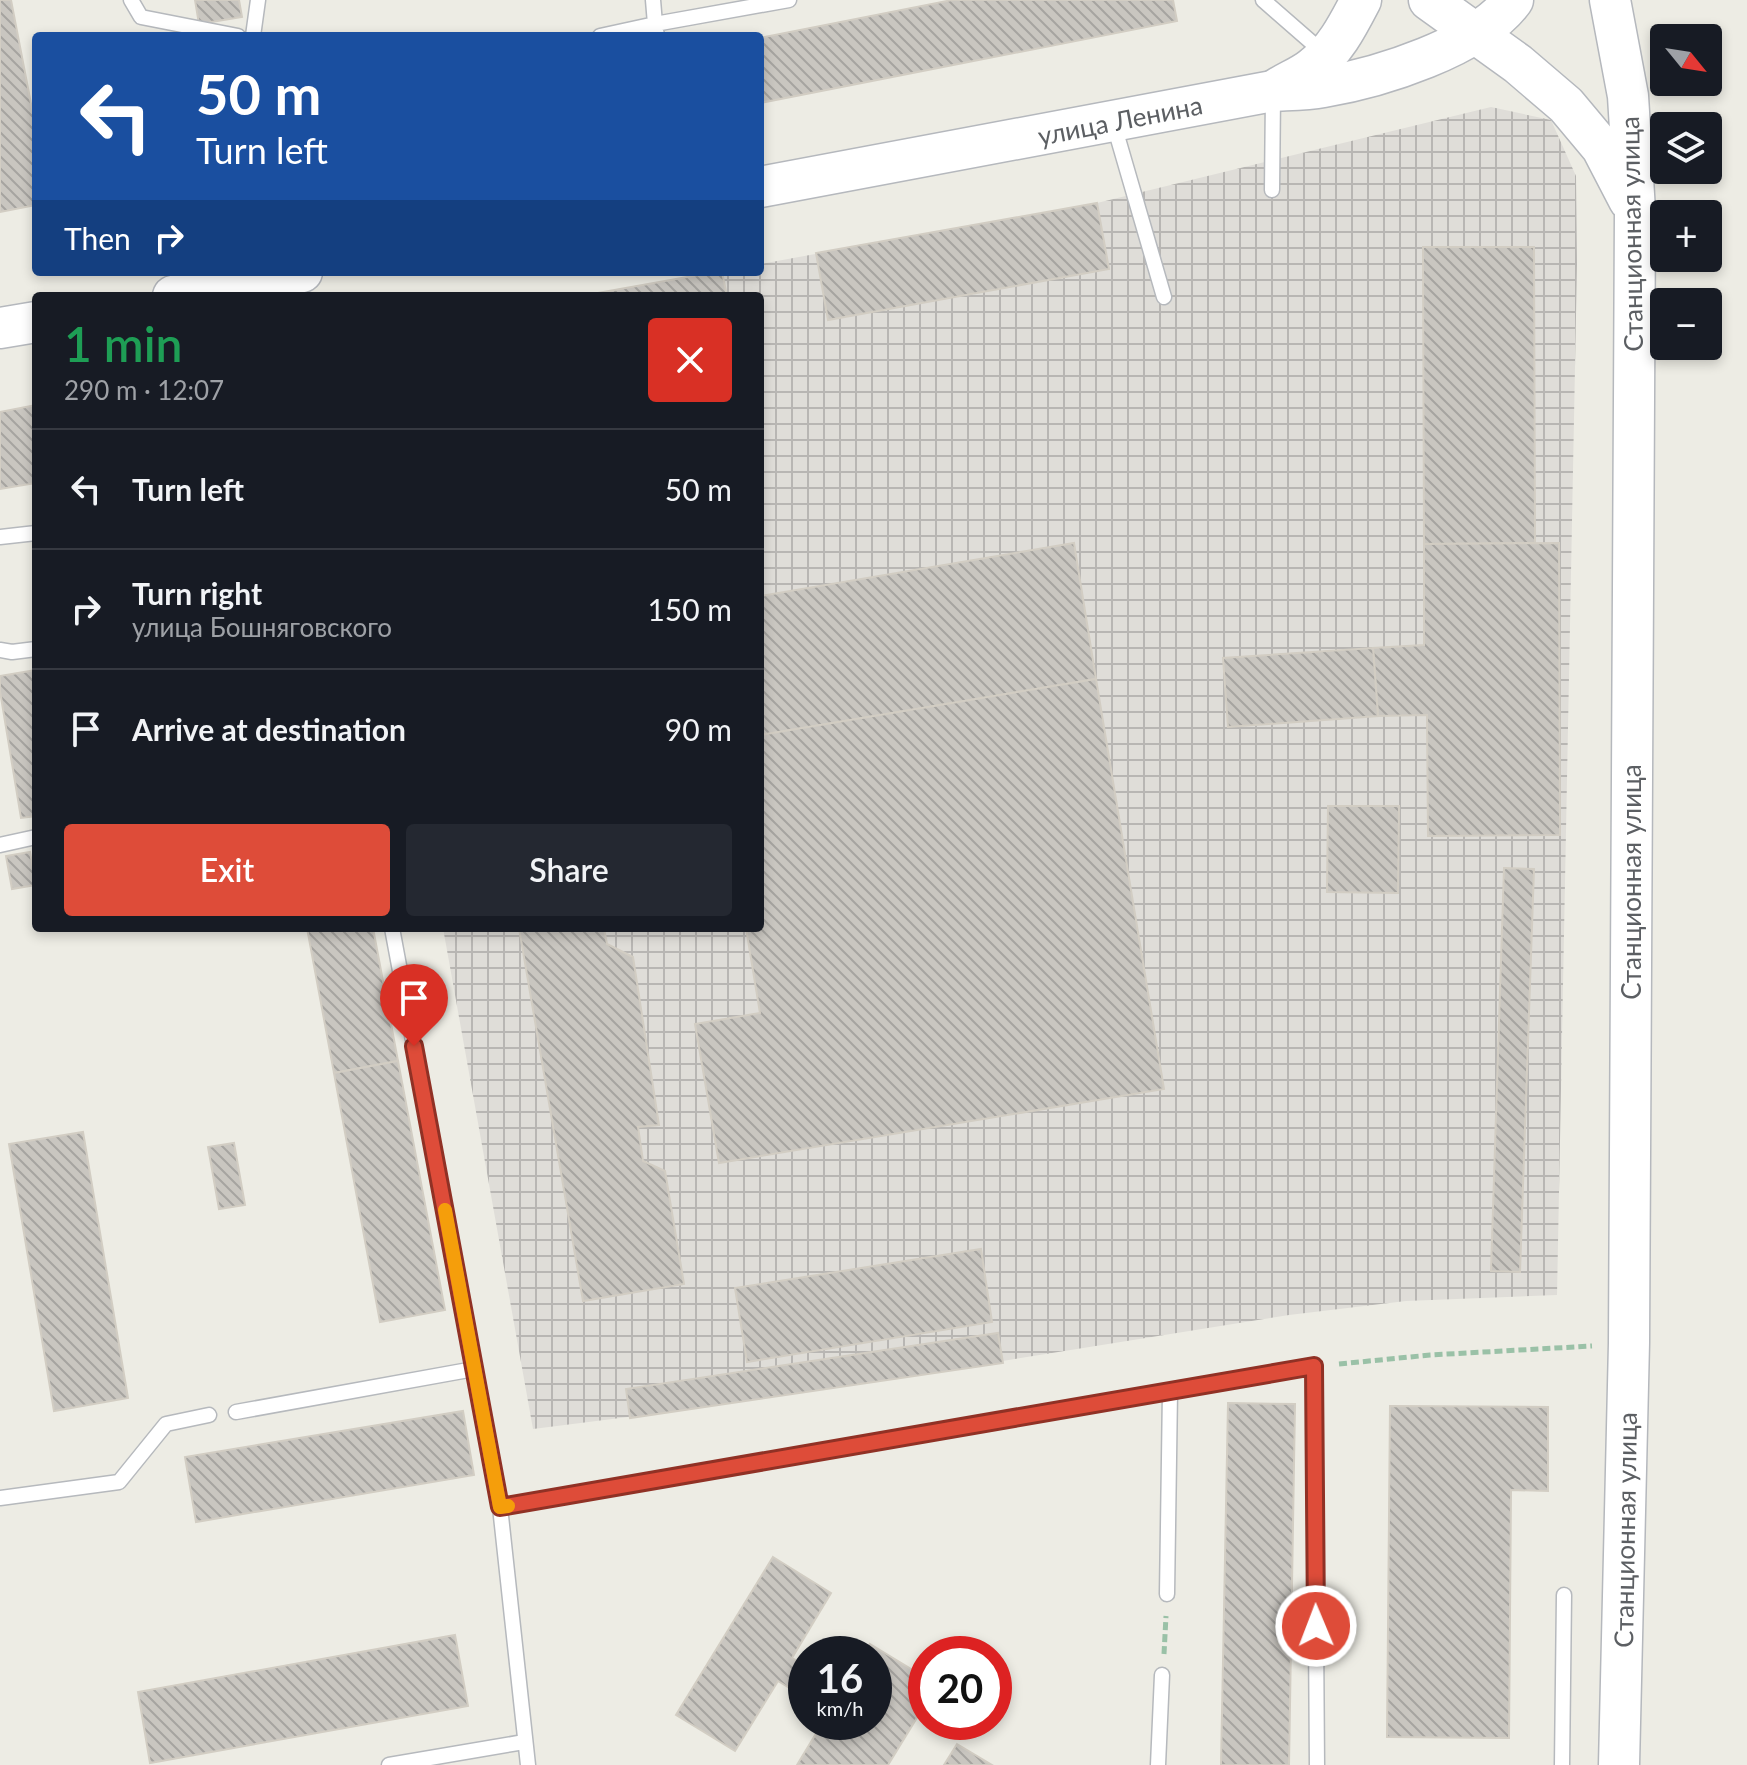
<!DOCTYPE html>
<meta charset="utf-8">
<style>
:root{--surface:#171b24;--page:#242831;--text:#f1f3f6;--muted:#9ea1a6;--line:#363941;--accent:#de4c39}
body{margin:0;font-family:Lato,sans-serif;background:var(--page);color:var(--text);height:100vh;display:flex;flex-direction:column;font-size:30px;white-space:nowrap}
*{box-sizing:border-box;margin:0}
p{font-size:26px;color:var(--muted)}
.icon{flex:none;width:44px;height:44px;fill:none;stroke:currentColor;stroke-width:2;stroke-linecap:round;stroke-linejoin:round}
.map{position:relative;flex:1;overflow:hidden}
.panel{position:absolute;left:32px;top:292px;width:732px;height:640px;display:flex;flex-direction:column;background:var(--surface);border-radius:8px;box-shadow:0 4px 12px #0003}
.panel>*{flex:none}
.top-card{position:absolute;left:32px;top:32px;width:732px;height:244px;border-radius:8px;box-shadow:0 4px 12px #0003;background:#1a4fa0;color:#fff;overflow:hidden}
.needle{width:52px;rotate:120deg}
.controls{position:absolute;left:1650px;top:24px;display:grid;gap:16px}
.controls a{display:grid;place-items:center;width:72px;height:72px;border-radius:8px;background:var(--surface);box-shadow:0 4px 12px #0003;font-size:40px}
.speed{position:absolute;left:788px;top:1636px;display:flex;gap:16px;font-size:40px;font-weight:700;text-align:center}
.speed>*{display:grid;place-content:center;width:104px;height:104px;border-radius:50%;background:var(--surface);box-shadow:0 4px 12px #0003;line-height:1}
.speed small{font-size:20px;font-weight:400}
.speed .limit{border:12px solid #d22;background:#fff;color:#111}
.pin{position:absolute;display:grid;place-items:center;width:68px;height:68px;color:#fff;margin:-82px -34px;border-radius:50% 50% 50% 0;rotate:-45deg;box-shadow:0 0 8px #0007}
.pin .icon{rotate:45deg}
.me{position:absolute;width:88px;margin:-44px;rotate:359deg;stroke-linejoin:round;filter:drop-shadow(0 0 6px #0008)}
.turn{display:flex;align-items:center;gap:28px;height:168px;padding:0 32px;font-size:36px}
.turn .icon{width:104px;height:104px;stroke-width:2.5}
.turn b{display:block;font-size:56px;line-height:68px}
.then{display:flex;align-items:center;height:76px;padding:0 32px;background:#0003;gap:16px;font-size:30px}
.round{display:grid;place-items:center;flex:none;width:84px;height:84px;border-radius:8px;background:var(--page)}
.head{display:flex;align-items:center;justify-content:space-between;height:136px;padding:0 32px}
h1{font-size:48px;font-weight:600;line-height:60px;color:#1e9e55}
.cta{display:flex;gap:16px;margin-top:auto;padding:16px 32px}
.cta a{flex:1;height:92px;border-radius:8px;background:var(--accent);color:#fff;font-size:32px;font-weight:600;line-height:92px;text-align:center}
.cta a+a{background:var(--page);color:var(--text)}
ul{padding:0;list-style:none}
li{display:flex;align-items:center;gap:24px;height:120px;padding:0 32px;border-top:2px solid var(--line)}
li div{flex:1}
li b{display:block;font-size:30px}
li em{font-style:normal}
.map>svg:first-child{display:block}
.industrial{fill:url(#industrial-grid)}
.building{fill:url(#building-back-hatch);stroke:#d2cdc3;stroke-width:2}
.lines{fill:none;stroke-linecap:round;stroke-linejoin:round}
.service-casing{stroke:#b6b9bd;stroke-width:17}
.secondary-casing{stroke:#b5b8bd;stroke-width:43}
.path{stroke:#9ac1a7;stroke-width:5;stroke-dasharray:8 4;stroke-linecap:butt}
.service{stroke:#fff;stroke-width:14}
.secondary{stroke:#fff;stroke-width:40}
.route-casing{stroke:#903125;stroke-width:20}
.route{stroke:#de4c39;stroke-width:14}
.slow{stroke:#f59e0b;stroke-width:14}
.labels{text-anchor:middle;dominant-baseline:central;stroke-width:6;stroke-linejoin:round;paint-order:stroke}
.street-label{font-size:26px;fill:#5c5f63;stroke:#fff}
</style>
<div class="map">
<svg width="1747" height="1765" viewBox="0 0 1747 1765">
<defs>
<pattern id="industrial-grid" width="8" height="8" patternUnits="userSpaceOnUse" patternTransform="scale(2)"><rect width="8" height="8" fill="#dfddd8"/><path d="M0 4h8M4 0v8" fill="none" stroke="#b8b6b3"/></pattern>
<pattern id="building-back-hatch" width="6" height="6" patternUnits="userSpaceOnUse" patternTransform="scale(2)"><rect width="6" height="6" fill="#c9c6c0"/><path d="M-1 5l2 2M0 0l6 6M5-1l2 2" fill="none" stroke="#a6a4a0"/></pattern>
</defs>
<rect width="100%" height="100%" fill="#edece4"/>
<path class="industrial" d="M 1491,107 L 1551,120 L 1576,176 L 1577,264 L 1557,1295 L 1406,1301 L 1289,1315 L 990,1363 L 628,1417 L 533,1429 L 443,928 L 760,928 L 760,296 L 581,296 L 715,272 L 760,272 L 760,264 L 1097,203 Z"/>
<g class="building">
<path d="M 0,0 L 11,0 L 33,114 L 36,113 L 36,205 L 0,212 Z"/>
<path d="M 195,0 L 239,0 L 242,17 L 199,24 Z"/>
<path d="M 952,0 L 1173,0 L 1177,21 L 760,103 L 760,38 Z"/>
<path d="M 1097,203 L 1109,269 L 828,320 L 816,253 Z"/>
<path d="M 1423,247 L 1534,247 L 1535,543 L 1424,544 Z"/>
<path d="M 715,272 L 722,272 L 727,296 L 581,296 Z"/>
<path d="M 36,405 L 36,483 L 0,489 L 0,412 Z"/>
<path d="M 1074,543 L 1096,679 L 760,735 L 760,596 Z"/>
<path d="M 1559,543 L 1560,835 L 1428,836 L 1427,715 L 1378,716 L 1373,648 L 1424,645 L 1424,544 Z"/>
<path d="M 1373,648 L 1378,716 L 1228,727 L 1223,658 Z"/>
<path d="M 36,670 L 36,816 L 21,818 L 0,691 L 0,676 Z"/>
<path d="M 1096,679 L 1164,1089 L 719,1163 L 695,1024 L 760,1013 L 746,928 L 760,928 L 760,735 Z"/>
<path d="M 1328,806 L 1399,806 L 1398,893 L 1327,892 Z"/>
<path d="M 30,852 L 36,885 L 12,889 L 6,856 Z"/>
<path d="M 1504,868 L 1534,869 L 1520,1272 L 1491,1271 Z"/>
<path d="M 307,928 L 373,928 L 398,1061 L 334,1073 Z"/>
<path d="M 519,928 L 604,928 L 607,944 L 633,957 L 659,1125 L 638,1127 L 643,1161 L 665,1171 L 684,1284 L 583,1301 Z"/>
<path d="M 398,1061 L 445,1310 L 380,1322 L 334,1073 Z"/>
<path d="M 83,1132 L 128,1398 L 54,1411 L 9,1144 Z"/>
<path d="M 234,1143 L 245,1205 L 219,1209 L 208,1147 Z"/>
<path d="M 981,1249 L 992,1322 L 747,1362 L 735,1288 Z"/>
<path d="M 998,1333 L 1003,1363 L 630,1418 L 626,1389 Z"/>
<path d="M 1228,1403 L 1295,1404 L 1289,1765 L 1221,1765 Z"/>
<path d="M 1390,1406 L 1548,1407 L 1548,1491 L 1511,1490 L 1509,1738 L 1387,1737 Z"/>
<path d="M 463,1411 L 474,1475 L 196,1522 L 185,1457 Z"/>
<path d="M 773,1557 L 831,1593 L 792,1658 L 806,1666 L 806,1698 L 778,1681 L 735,1751 L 676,1715 Z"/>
<path d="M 455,1635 L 468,1706 L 150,1763 L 138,1692 Z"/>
<path d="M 870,1644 L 926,1678 L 926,1703 L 888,1765 L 797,1765 L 823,1722 L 874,1722 L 874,1654 L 864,1654 Z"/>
<path d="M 957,1744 L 992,1765 L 944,1765 Z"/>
</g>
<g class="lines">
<g class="service-casing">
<g id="service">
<path d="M 131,0 L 141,17 L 238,36"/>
<path d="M 1263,0 L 1326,55"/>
<path d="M 253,36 L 258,0"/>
<path d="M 600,36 L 655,24 L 653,0"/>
<path d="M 657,36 L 655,24 L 789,0"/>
<path d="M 1114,125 L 1164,297"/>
<path d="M 1272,190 L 1273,95"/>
<path d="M 0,537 L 36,533"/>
<path d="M 0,650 L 12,652 L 36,649"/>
<path d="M 0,845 L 36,837"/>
<path d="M 392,928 L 500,1507 L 528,1765"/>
<path d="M 236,1412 L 474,1369"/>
<path d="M 0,1498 L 119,1482 L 166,1424 L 209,1415"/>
<path d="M 500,1507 L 1314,1366 L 1317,1765"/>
<path d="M 1167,1594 L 1170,1391"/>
<path d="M 389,1765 L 524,1742"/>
<path d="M 1158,1765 L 1162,1675"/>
<path d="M 1562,1765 L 1564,1595"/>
</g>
</g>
<g class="secondary-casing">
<g id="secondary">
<path d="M 1429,0 L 1518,64 L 1566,105 L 1602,148 L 1629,200"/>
<path d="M 1610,0 L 1628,96 L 1635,211 L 1629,1343 L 1619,1765"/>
<path d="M 1278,88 C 1289,81 1302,76 1312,68 C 1335,51 1348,25 1361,0"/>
<path d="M 760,187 L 1273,91 C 1289,90 1306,90 1323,87 C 1378,78 1479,47 1513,0"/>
<path d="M 173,296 L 302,272"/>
<path d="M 0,328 L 36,322"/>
</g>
</g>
<g class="path">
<path d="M 1339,1364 L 1430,1355 L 1592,1346"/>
<path d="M 1164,1654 L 1166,1616"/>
</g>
<use href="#service" class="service"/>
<use href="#secondary" class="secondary"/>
</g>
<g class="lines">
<g class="route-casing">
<path id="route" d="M 414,1046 L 500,1507 L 1314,1366 L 1316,1626"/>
</g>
<use href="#route" class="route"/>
<path class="slow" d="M 445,1210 L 500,1507 L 508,1506"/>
</g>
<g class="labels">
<g class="street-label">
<text transform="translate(1120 120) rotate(-11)">улица Ленина</text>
<text transform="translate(1631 234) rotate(-91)">Станционная улица</text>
<text transform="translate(1631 882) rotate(-90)">Станционная улица</text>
<text transform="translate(1625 1530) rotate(-89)">Станционная улица</text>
</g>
</g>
</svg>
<div class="controls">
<a><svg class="needle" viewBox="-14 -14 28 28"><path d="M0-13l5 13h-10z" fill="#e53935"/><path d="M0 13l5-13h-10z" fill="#9ea1a6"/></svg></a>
<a><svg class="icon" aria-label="layers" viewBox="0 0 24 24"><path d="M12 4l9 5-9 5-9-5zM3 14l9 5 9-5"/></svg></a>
<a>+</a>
<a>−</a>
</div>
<div class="speed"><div>16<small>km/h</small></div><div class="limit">20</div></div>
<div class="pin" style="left:414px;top:1046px;background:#d93025"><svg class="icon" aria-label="arrive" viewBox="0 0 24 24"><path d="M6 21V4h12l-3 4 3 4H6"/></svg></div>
<svg class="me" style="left:1316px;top:1626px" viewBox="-20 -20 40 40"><circle r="17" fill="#de4c39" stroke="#fff" stroke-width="3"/><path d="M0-11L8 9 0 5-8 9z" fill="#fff"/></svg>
<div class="top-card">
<div class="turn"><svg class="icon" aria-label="left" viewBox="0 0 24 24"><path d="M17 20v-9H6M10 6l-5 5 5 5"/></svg><div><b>50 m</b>Turn left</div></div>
<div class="then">Then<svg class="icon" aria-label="right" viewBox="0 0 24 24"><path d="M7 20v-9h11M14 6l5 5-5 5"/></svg></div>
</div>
<section class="panel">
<div class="head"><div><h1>1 min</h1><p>290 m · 12:07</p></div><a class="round" style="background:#d93025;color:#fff"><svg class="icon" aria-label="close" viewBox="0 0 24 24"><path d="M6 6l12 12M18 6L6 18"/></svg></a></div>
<ul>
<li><svg class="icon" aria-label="left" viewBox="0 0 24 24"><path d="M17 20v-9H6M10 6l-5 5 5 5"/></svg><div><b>Turn left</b></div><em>50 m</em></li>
<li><svg class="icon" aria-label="right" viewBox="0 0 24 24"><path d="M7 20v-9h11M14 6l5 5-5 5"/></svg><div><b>Turn right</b><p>улица Бошняговского</p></div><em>150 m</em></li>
<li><svg class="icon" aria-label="arrive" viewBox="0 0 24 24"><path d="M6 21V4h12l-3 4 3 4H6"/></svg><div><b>Arrive at destination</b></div><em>90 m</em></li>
</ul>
<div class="cta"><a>Exit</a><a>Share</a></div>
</section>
</div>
